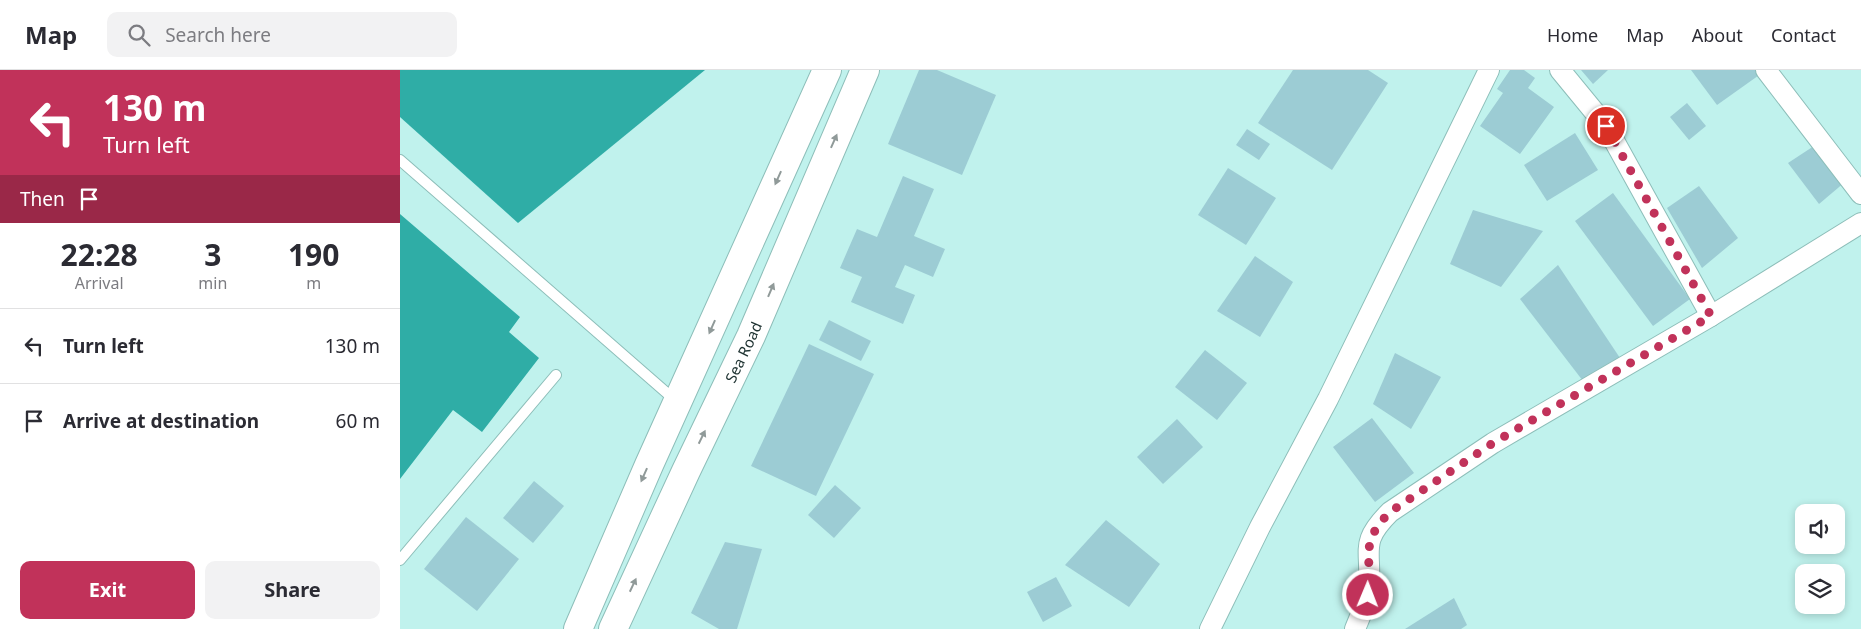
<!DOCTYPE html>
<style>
:root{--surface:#fff;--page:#f2f2f3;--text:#2b2b33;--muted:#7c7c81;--line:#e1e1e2;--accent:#c1325a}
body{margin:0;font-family:"Noto Sans",sans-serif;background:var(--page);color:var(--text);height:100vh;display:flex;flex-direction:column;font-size:19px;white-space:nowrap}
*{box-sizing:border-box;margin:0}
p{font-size:16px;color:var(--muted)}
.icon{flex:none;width:28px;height:28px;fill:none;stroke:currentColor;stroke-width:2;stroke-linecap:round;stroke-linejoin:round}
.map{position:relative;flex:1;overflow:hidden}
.panel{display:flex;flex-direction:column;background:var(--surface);width:400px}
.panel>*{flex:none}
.banner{background:#c1325a;color:#fff;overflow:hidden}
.fabs{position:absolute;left:1395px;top:434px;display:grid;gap:10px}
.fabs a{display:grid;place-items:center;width:50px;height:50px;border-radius:10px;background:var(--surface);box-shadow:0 2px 8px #0003;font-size:25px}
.pin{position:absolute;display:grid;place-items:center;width:42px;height:42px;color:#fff;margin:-21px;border:2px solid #fff;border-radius:50%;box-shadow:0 1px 5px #0007}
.me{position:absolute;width:55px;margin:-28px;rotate:1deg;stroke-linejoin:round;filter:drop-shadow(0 0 4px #0008)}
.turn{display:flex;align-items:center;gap:18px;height:105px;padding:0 20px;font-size:22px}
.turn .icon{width:65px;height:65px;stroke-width:2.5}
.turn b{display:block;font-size:35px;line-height:42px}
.then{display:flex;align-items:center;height:48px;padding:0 20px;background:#0003;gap:10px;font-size:19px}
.eta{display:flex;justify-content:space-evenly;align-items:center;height:85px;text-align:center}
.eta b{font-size:30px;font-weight:700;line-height:35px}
.action{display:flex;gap:10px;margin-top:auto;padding:10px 20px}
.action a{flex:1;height:58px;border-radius:10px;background:var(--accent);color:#fff;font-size:20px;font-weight:700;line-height:58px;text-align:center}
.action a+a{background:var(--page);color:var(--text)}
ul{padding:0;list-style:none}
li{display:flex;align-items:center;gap:15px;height:75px;padding:0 20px;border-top:1px solid var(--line)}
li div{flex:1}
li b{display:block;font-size:19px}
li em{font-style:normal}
header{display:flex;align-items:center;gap:30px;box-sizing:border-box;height:70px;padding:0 25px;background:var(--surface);border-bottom:1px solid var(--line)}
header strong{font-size:24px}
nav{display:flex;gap:28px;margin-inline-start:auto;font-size:18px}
.search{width:350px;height:45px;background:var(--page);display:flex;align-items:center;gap:12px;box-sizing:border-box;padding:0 18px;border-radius:10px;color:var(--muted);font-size:19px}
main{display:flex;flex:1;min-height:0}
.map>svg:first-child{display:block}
.water{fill:#2fada6}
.building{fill:#9cccd4}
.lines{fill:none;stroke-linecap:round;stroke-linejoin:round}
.service-casing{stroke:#8dbeb9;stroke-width:12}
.minor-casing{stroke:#8dbeb9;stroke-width:22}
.trunk-casing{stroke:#8dbeb9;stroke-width:30}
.service{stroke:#fff;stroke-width:10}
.minor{stroke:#fff;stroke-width:20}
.trunk{stroke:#fff;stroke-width:28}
.oneway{fill:#909a99}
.route{stroke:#c1325a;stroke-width:9;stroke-dasharray:0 16.2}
.labels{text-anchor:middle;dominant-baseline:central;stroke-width:5;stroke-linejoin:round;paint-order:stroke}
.street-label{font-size:15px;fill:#203433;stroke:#fff}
</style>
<header>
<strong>Map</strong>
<div class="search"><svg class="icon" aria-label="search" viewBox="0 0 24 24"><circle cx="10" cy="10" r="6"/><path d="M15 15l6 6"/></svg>Search here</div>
<nav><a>Home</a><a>Map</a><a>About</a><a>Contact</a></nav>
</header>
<main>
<section class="panel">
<div class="banner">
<div class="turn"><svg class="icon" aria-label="left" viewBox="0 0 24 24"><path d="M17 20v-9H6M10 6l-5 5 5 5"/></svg><div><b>130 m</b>Turn left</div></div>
<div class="then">Then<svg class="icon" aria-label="arrive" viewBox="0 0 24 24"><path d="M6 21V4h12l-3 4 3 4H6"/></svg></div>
</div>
<div class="eta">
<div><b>22:28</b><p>Arrival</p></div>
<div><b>3</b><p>min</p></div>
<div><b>190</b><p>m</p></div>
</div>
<ul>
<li><svg class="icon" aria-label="left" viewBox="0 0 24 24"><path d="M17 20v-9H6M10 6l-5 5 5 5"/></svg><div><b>Turn left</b></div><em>130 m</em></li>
<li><svg class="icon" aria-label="arrive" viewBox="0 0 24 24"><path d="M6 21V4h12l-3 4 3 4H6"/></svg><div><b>Arrive at destination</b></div><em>60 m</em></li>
</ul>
<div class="action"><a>Exit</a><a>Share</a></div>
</section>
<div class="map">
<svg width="1461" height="559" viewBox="0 0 1461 559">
<rect width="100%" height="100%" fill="#c0f2ed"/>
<g class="water">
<path d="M 0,0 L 305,0 L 118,153 L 0,47 Z"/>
<path d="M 0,144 L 120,247 L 109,262 L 139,288 L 82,362 L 53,340 L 0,409 Z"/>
</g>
<g class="building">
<path d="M 519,0 L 537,0 L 596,25 L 562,105 L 488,74 Z"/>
<path d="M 893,0 L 968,0 L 988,13 L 932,100 L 858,53 Z"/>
<path d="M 1110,0 L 1124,0 L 1135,8 L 1128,18 L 1154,37 L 1120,84 L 1080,56 L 1103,23 L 1097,19 Z"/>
<path d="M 1181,0 L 1208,0 L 1193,14 Z"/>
<path d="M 1291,0 L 1361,0 L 1362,3 L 1317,35 Z"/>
<path d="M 1287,33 L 1306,56 L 1289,70 L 1270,47 Z"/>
<path d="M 847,59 L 870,74 L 859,90 L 836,75 Z"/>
<path d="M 1175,63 L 1198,100 L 1147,131 L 1124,95 Z"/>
<path d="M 1417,74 L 1445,112 L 1419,134 L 1388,93 Z"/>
<path d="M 828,98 L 876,128 L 846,175 L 798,145 Z"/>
<path d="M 503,106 L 534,119 L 514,166 L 545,179 L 533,207 L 505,195 L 495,217 L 515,225 L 503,254 L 451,232 L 462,207 L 440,198 L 457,159 L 477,167 Z"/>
<path d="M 1299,116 L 1338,168 L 1302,198 L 1267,138 Z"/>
<path d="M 1213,123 L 1290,229 L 1253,256 L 1175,151 Z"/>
<path d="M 1073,140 L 1143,161 L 1101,217 L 1050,194 Z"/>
<path d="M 855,186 L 893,212 L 860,267 L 817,241 Z"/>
<path d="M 1158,195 L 1222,291 L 1183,311 L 1120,229 Z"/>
<path d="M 429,250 L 471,271 L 461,291 L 419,270 Z"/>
<path d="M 409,274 L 474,304 L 416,426 L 351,396 Z"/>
<path d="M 805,280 L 847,313 L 817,350 L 775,317 Z"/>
<path d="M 995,283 L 1041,307 L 1011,359 L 973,334 Z"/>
<path d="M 972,348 L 1014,403 L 975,432 L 933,377 Z"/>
<path d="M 777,349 L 803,377 L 763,414 L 737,387 Z"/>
<path d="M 134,411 L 164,436 L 133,473 L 103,448 Z"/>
<path d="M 435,415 L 461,438 L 434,468 L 408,445 Z"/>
<path d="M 66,447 L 119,489 L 77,541 L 24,499 Z"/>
<path d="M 706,450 L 760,494 L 729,537 L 665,495 Z"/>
<path d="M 325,472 L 362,479 L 337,559 L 319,559 L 291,543 Z"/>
<path d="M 656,507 L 672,536 L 643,552 L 627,522 Z"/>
<path d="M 1054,528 L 1067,555 L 1061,559 L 1005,559 Z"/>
</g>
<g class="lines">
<g class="service-casing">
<g id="service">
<path d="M 0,90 L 276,331"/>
<path d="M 0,490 L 156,305"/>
</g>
</g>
<g class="minor-casing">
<g id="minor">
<path d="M 1160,0 L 1206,56 L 1311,246"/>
<path d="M 1366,0 L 1461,124"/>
<path d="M 810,559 L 860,457 L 928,329 L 1089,0"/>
<path d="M 955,559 C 961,544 968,530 969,514 C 971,478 960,472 990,442 L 1093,373 L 1311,246 L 1461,153"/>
</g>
</g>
<g class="trunk-casing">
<g id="trunk">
<path d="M 178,559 L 249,395 L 427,0"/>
<path id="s1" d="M 213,559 L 286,401 L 351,266 L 465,0"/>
</g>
</g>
<use href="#service" class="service"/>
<use href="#minor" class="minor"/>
<use href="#trunk" class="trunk"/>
</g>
<defs><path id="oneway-solid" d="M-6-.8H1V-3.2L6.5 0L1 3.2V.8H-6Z" transform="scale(1.25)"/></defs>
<g class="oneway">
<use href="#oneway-solid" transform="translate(434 71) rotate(-66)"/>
<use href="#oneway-solid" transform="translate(378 108) rotate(114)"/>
<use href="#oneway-solid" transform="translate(371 220) rotate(-67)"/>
<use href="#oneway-solid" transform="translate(312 257) rotate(114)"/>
<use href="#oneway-solid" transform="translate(302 367) rotate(-64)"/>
<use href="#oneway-solid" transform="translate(244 405) rotate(114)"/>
<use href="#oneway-solid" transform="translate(233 515) rotate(-65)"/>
</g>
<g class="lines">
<path class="route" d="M 968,525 C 973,486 958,474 990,442 L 1093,373 L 1311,246 L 1206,56"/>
</g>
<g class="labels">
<g class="street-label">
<text stroke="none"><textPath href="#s1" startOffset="306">Sea Road</textPath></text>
</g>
</g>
</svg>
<div class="fabs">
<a><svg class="icon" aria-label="sound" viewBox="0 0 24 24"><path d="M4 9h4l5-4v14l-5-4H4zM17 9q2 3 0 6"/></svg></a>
<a><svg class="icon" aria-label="layers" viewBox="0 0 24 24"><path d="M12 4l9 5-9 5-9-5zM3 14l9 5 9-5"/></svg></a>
</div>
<div class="pin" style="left:1206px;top:56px;background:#d93025"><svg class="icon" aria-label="arrive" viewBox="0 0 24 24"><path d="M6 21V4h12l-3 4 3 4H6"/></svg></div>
<svg class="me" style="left:968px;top:525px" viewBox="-20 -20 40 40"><circle r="17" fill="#c1325a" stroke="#fff" stroke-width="3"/><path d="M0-11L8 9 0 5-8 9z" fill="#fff"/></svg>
</div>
</main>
